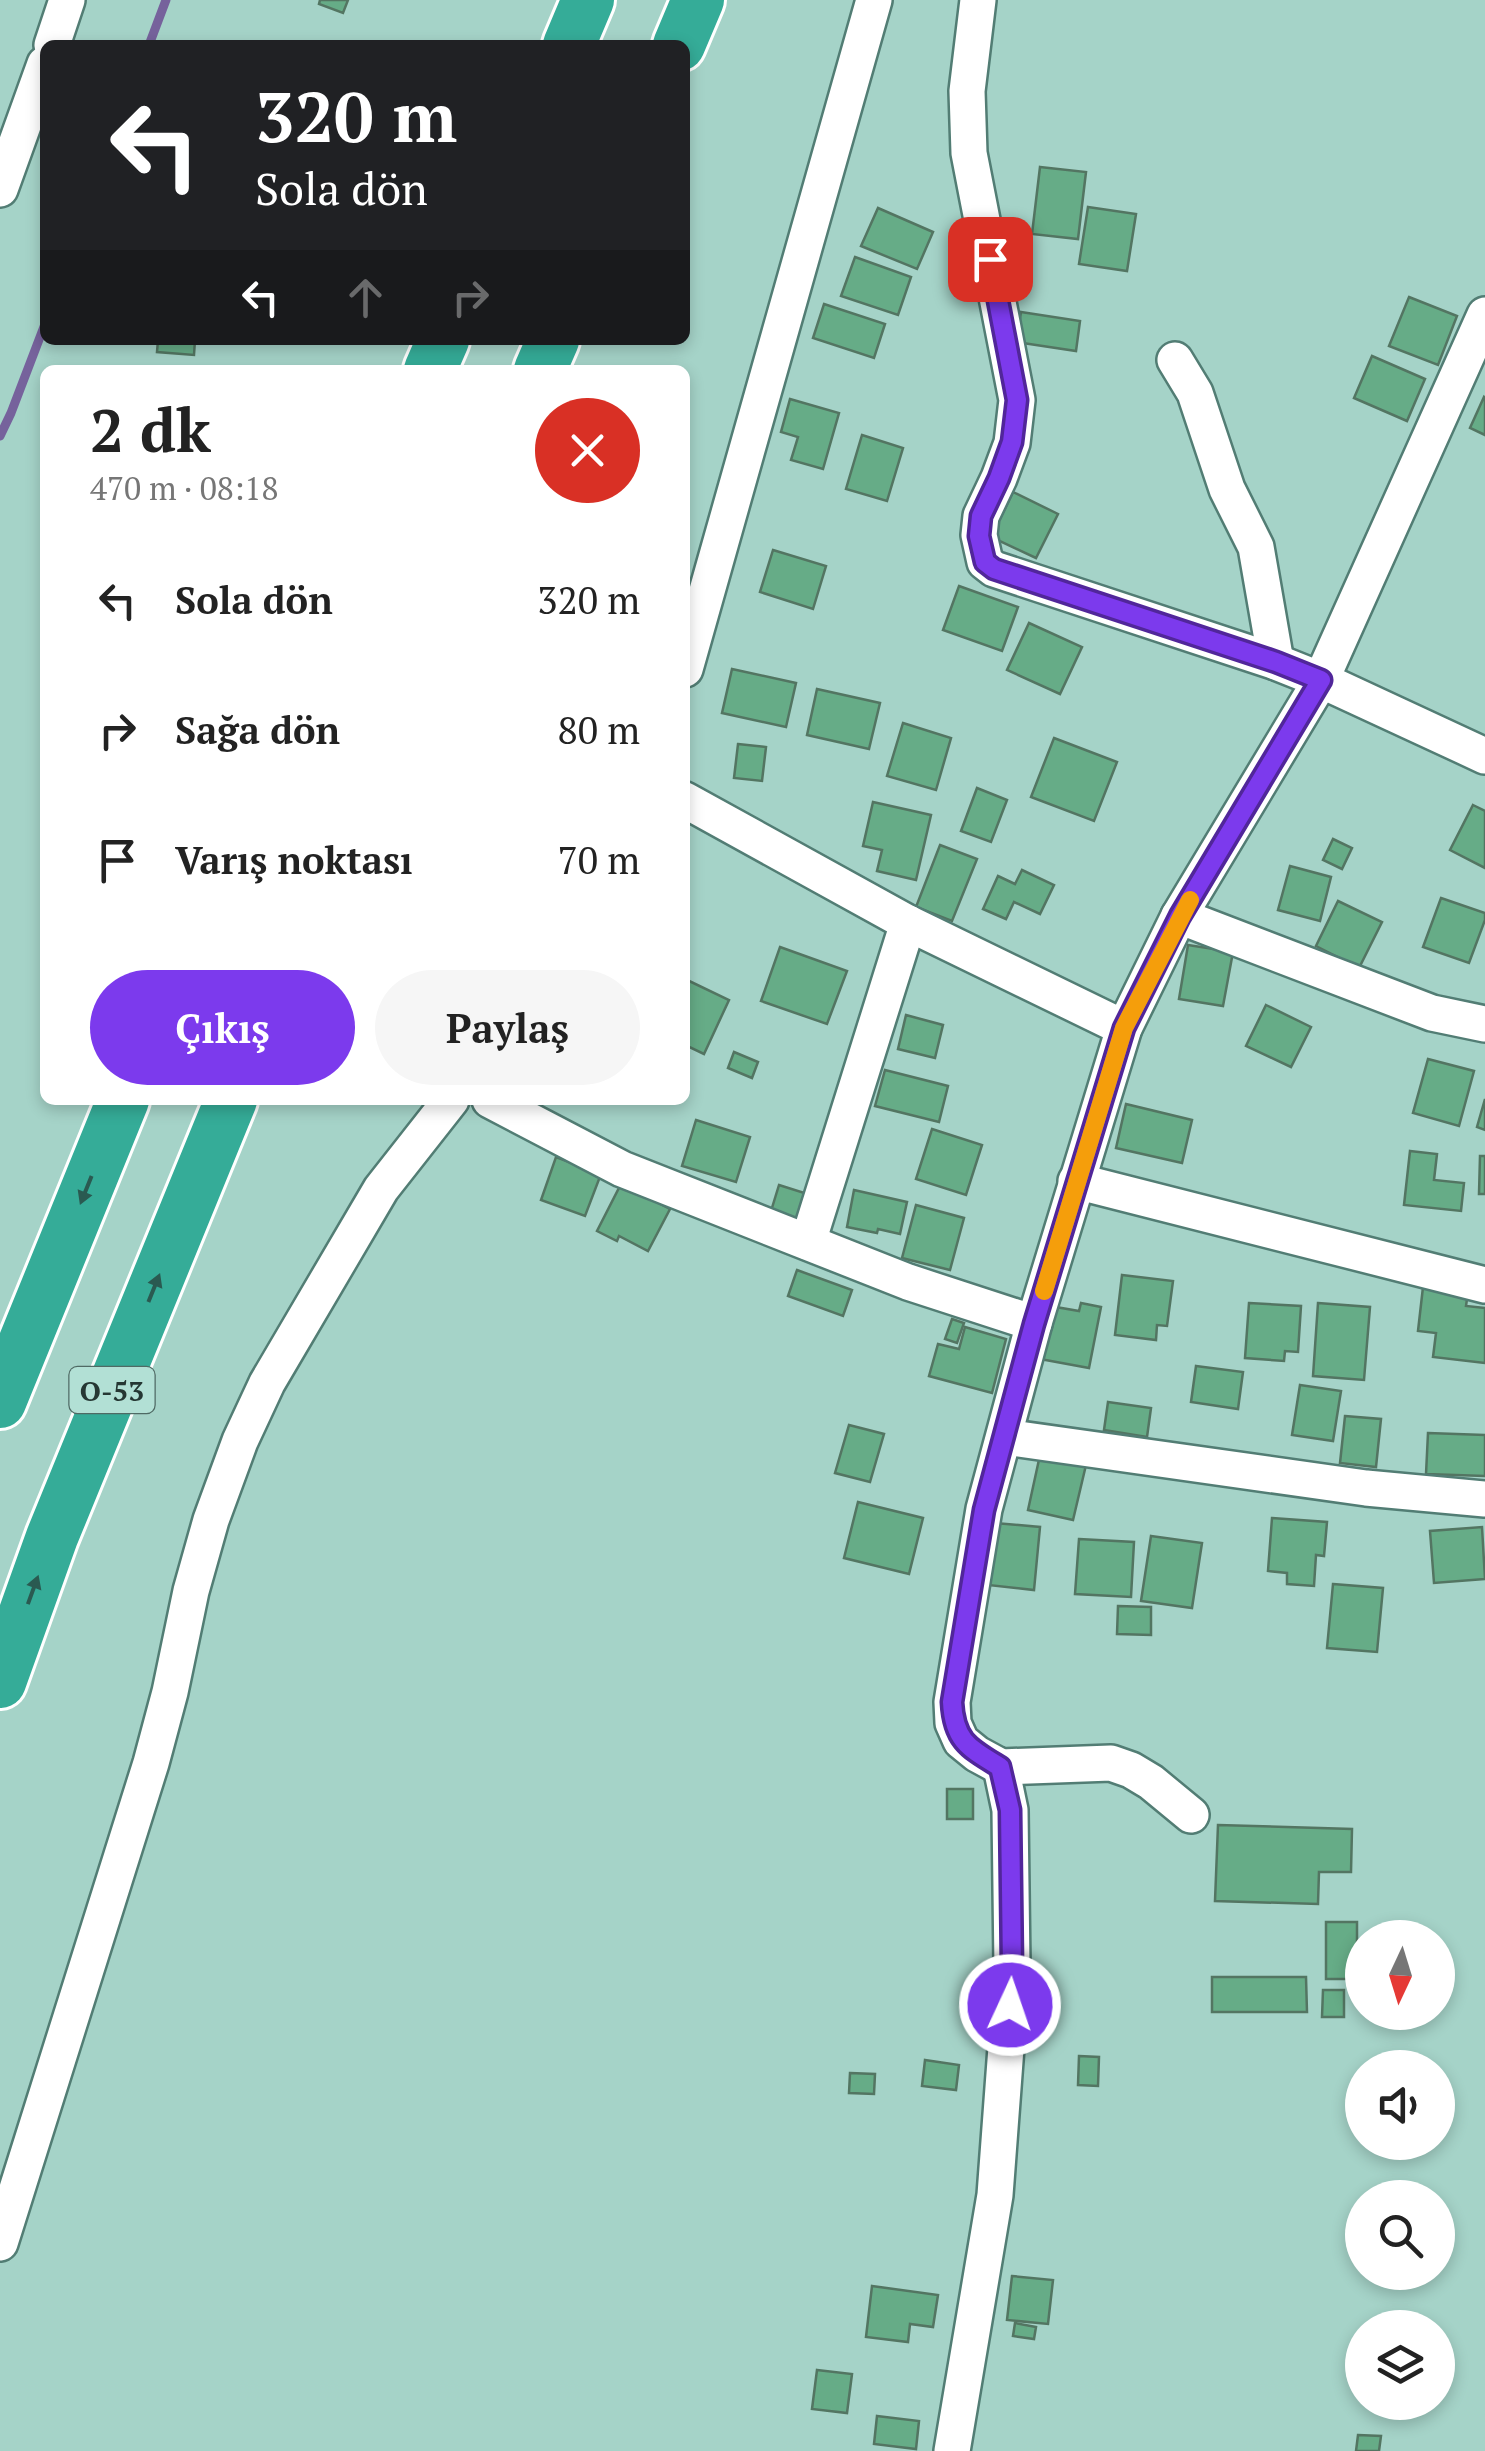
<!DOCTYPE html>
<html lang="tr">
<meta charset="utf-8">
<style>
:root{--surface:#fff;--page:#f6f6f6;--text:#222;--muted:#767676;--accent:#7c3aed}
body{margin:0;font-family:"PT Serif",serif;background:var(--page);color:var(--text);height:100vh;display:flex;flex-direction:column;font-size:38px;white-space:nowrap}
*{box-sizing:border-box;margin:0}
p{font-size:32px;color:var(--muted)}
.icon{flex:none;width:55px;height:55px;fill:none;stroke:currentColor;stroke-width:2;stroke-linecap:round;stroke-linejoin:round}
.map{position:relative;flex:1;overflow:hidden}
.sheet{position:absolute;left:40px;top:365px;width:650px;height:740px;display:flex;flex-direction:column;background:var(--surface);border-radius:15px;box-shadow:0 5px 15px #0003}
.sheet>*{flex:none}
.banner{position:absolute;left:40px;top:40px;width:650px;height:305px;border-radius:15px;box-shadow:0 5px 15px #0003;background:#202124;color:#fff;overflow:hidden}
.needle{width:65px;rotate:184deg}
.fabs{position:absolute;left:1345px;top:1920px;display:grid;gap:20px}
.fabs a{display:grid;place-items:center;width:110px;height:110px;border-radius:50%;background:var(--surface);box-shadow:0 5px 15px #0003;font-size:50px}
.pin{position:absolute;display:grid;place-items:center;width:85px;height:85px;color:#fff;margin:-42px;border-radius:20px;box-shadow:0 5px 15px #0006}
.me{position:absolute;width:110px;margin:-55px;rotate:3deg;stroke-linejoin:round;filter:drop-shadow(0 0 8px #0008)}
.turn{display:flex;align-items:center;gap:35px;height:210px;padding:0 50px;font-size:45px}
.turn .icon{width:130px;height:130px;stroke-width:2.5}
.turn b{display:block;font-size:70px;line-height:85px}
.lanes{display:flex;align-items:center;height:95px;padding:0 50px;background:#0003;justify-content:center;gap:50px;direction:ltr}
.lanes .off{opacity:.35}
.round{display:grid;place-items:center;flex:none;width:105px;height:105px;border-radius:52px;background:var(--page)}
.headline{display:flex;align-items:center;justify-content:space-between;height:170px;padding:0 50px}
h1{font-size:60px;font-weight:600;line-height:75px}
.action{display:flex;gap:20px;margin-top:auto;padding:20px 50px}
.action a{flex:1;height:115px;border-radius:60px;background:var(--accent);color:#fff;font-size:40px;font-weight:600;line-height:115px;text-align:center}
.action a+a{background:var(--page);color:var(--text)}
ul{padding:0;list-style:none}
li{display:flex;align-items:center;gap:30px;height:130px;padding:0 50px}
li div{flex:1}
li b{display:block;font-size:38px}
li em{font-style:normal}
.map>svg:first-child{display:block}
.lines{fill:none;stroke-linecap:round;stroke-linejoin:round}
.stream{stroke:#76629c;stroke-width:9}
.building{fill:#66ac87;stroke:#537562;stroke-width:2.5}
.minor-casing{stroke:#527d74;stroke-width:40}
.highway-casing{stroke:#fff;stroke-width:58}
.minor{stroke:#fff;stroke-width:35}
.highway{stroke:#35ac98;stroke-width:52}
.oneway{fill:#2a5a51}
.route-casing{stroke:#51269a;stroke-width:25}
.route{stroke:#7c3aed;stroke-width:18}
.slow{stroke:#f59e0b;stroke-width:18}
.labels{text-anchor:middle;dominant-baseline:central;stroke-width:9;stroke-linejoin:round;paint-order:stroke}
.shield{fill:#b2e0d5;stroke:#4f6a64;stroke-width:2.5}
.shield-label{font-size:28px;font-weight:bold;fill:#253733}
</style>
<div class="map">
<svg width="1485" height="2451" viewBox="0 0 1485 2451">
<rect width="100%" height="100%" fill="#a5d3c8"/>
<g class="lines">
<g class="stream">
<path d="M 149,45 L 166,0"/>
<path d="M 0,436 L 11,413 L 45,324"/>
</g>
</g>
<g class="building">
<path d="M 320,0 L 348,0 L 343,13 L 319,4 Z"/>
<path d="M 1040,167 L 1086,172 L 1078,239 L 1032,234 Z"/>
<path d="M 1088,207 L 1136,214 L 1127,271 L 1079,264 Z"/>
<path d="M 878,208 L 933,232 L 917,269 L 861,246 Z"/>
<path d="M 855,257 L 911,277 L 898,315 L 841,296 Z"/>
<path d="M 1409,297 L 1457,316 L 1438,365 L 1389,346 Z"/>
<path d="M 824,304 L 885,324 L 874,358 L 813,338 Z"/>
<path d="M 1021,312 L 1080,321 L 1076,351 L 1016,342 Z"/>
<path d="M 158,340 L 195,340 L 194,355 L 157,352 Z"/>
<path d="M 1372,356 L 1425,379 L 1407,421 L 1354,398 Z"/>
<path d="M 1484,397 L 1485,398 L 1485,435 L 1470,428 Z"/>
<path d="M 790,399 L 839,413 L 823,469 L 791,460 L 798,437 L 781,432 Z"/>
<path d="M 862,435 L 903,448 L 887,501 L 846,489 Z"/>
<path d="M 1013,492 L 1058,514 L 1036,558 L 991,537 Z"/>
<path d="M 773,550 L 826,566 L 813,609 L 760,592 Z"/>
<path d="M 959,586 L 1018,607 L 1002,651 L 943,630 Z"/>
<path d="M 1029,623 L 1082,647 L 1060,694 L 1007,670 Z"/>
<path d="M 732,669 L 796,683 L 786,727 L 722,713 Z"/>
<path d="M 817,689 L 880,703 L 869,749 L 807,735 Z"/>
<path d="M 903,723 L 951,738 L 936,790 L 887,776 Z"/>
<path d="M 1054,738 L 1117,762 L 1094,821 L 1031,797 Z"/>
<path d="M 738,744 L 766,747 L 762,781 L 734,778 Z"/>
<path d="M 977,788 L 1007,800 L 991,842 L 961,831 Z"/>
<path d="M 873,802 L 931,815 L 916,880 L 877,871 L 882,850 L 863,846 Z"/>
<path d="M 1473,805 L 1485,811 L 1485,868 L 1450,850 Z"/>
<path d="M 1333,839 L 1352,848 L 1342,869 L 1323,860 Z"/>
<path d="M 940,845 L 977,859 L 952,921 L 916,907 Z"/>
<path d="M 1290,866 L 1331,877 L 1320,921 L 1278,910 Z"/>
<path d="M 1022,870 L 1054,885 L 1040,914 L 1014,902 L 1006,919 L 983,909 L 998,876 L 1015,884 Z"/>
<path d="M 1441,898 L 1485,913 L 1485,920 L 1469,963 L 1423,947 Z"/>
<path d="M 1338,901 L 1382,922 L 1359,968 L 1316,946 Z"/>
<path d="M 1188,945 L 1233,952 L 1223,1006 L 1179,999 Z"/>
<path d="M 780,947 L 847,971 L 827,1024 L 761,1001 Z"/>
<path d="M 685,979 L 729,1000 L 704,1054 L 685,1045 Z"/>
<path d="M 1266,1005 L 1311,1027 L 1291,1067 L 1246,1046 Z"/>
<path d="M 906,1015 L 943,1025 L 935,1058 L 898,1049 Z"/>
<path d="M 734,1052 L 758,1062 L 752,1078 L 728,1068 Z"/>
<path d="M 1428,1059 L 1474,1071 L 1459,1126 L 1413,1113 Z"/>
<path d="M 885,1070 L 948,1086 L 939,1122 L 875,1106 Z"/>
<path d="M 1485,1099 L 1485,1130 L 1477,1127 Z"/>
<path d="M 1126,1104 L 1192,1120 L 1182,1163 L 1116,1148 Z"/>
<path d="M 696,1120 L 750,1137 L 736,1182 L 682,1166 Z"/>
<path d="M 932,1129 L 982,1145 L 966,1195 L 916,1179 Z"/>
<path d="M 1410,1151 L 1437,1154 L 1434,1180 L 1464,1183 L 1461,1211 L 1404,1205 Z"/>
<path d="M 1480,1156 L 1485,1156 L 1485,1194 L 1479,1194 Z"/>
<path d="M 556,1157 L 601,1174 L 585,1216 L 541,1200 Z"/>
<path d="M 621,1184 L 670,1209 L 648,1251 L 619,1236 L 617,1241 L 597,1231 Z"/>
<path d="M 779,1185 L 814,1196 L 803,1232 L 768,1221 Z"/>
<path d="M 854,1190 L 907,1202 L 900,1234 L 878,1229 L 877,1233 L 847,1227 Z"/>
<path d="M 916,1205 L 964,1218 L 950,1270 L 902,1258 Z"/>
<path d="M 797,1270 L 852,1290 L 843,1316 L 788,1296 Z"/>
<path d="M 1122,1275 L 1173,1281 L 1167,1326 L 1157,1325 L 1156,1340 L 1115,1335 Z"/>
<path d="M 1423,1287 L 1468,1292 L 1466,1306 L 1485,1308 L 1485,1363 L 1433,1357 L 1436,1333 L 1418,1331 Z"/>
<path d="M 1081,1303 L 1101,1307 L 1089,1368 L 1040,1359 L 1050,1306 L 1079,1311 Z"/>
<path d="M 1249,1303 L 1301,1306 L 1298,1352 L 1285,1351 L 1284,1361 L 1245,1358 Z"/>
<path d="M 1318,1303 L 1370,1307 L 1364,1380 L 1313,1376 Z"/>
<path d="M 952,1319 L 964,1323 L 957,1343 L 945,1339 Z"/>
<path d="M 965,1327 L 1006,1339 L 992,1393 L 929,1376 L 938,1344 L 959,1349 Z"/>
<path d="M 1196,1366 L 1243,1372 L 1238,1409 L 1191,1402 Z"/>
<path d="M 1300,1385 L 1341,1391 L 1333,1441 L 1292,1435 Z"/>
<path d="M 1108,1402 L 1151,1408 L 1147,1437 L 1104,1430 Z"/>
<path d="M 1345,1416 L 1381,1419 L 1376,1467 L 1340,1463 Z"/>
<path d="M 849,1425 L 884,1434 L 870,1482 L 835,1473 Z"/>
<path d="M 1428,1433 L 1485,1435 L 1485,1476 L 1426,1474 Z"/>
<path d="M 1040,1455 L 1086,1465 L 1073,1520 L 1028,1510 Z"/>
<path d="M 858,1502 L 923,1518 L 909,1574 L 844,1558 Z"/>
<path d="M 1272,1518 L 1327,1522 L 1324,1556 L 1316,1555 L 1314,1586 L 1287,1584 L 1287,1573 L 1268,1571 Z"/>
<path d="M 995,1523 L 1040,1527 L 1034,1590 L 988,1585 Z"/>
<path d="M 1482,1527 L 1485,1579 L 1434,1583 L 1430,1531 Z"/>
<path d="M 1151,1536 L 1202,1543 L 1192,1608 L 1141,1601 Z"/>
<path d="M 1079,1539 L 1134,1542 L 1131,1597 L 1075,1594 Z"/>
<path d="M 1333,1584 L 1383,1588 L 1377,1652 L 1327,1648 Z"/>
<path d="M 1118,1606 L 1151,1607 L 1151,1635 L 1117,1634 Z"/>
<rect x="947" y="1789" width="26" height="30"/>
<path d="M 1218,1825 L 1352,1829 L 1351,1872 L 1319,1872 L 1318,1904 L 1215,1901 Z"/>
<rect x="1326" y="1922" width="31" height="57"/>
<path d="M 1212,1977 L 1306,1977 L 1307,2012 L 1212,2012 Z"/>
<path d="M 1323,1990 L 1344,1990 L 1344,2017 L 1322,2017 Z"/>
<path d="M 1079,2056 L 1099,2057 L 1098,2086 L 1078,2085 Z"/>
<path d="M 925,2060 L 959,2065 L 956,2090 L 922,2086 Z"/>
<path d="M 850,2073 L 875,2074 L 874,2094 L 849,2093 Z"/>
<path d="M 1012,2276 L 1053,2280 L 1048,2324 L 1007,2320 Z"/>
<path d="M 872,2286 L 938,2295 L 933,2327 L 910,2324 L 908,2342 L 866,2337 Z"/>
<path d="M 1015,2323 L 1036,2327 L 1034,2339 L 1013,2336 Z"/>
<path d="M 817,2370 L 852,2374 L 847,2413 L 812,2409 Z"/>
<path d="M 877,2416 L 919,2421 L 916,2449 L 874,2444 Z"/>
<path d="M 1358,2435 L 1381,2436 L 1379,2451 L 1356,2451 Z"/>
</g>
<g class="lines">
<g class="minor-casing">
<g id="minor">
<path d="M 978,0 L 967,91 L 969,153 L 1017,400 L 1012,443 L 999,478 L 981,516 L 979,535 L 985,562 L 994,569 L 1276,662 L 1321,680 L 1485,756"/>
<path d="M 52,45 L 67,0"/>
<path d="M 0,189 L 45,64"/>
<path d="M 1175,360 L 1195,393 L 1227,489 L 1256,547 L 1276,662"/>
<path d="M 685,669 L 874,0"/>
<path d="M 685,800 L 908,923 L 1124,1028"/>
<path d="M 1179,916 L 1432,1013 L 1485,1024"/>
<path d="M 490,1100 L 622,1169 L 908,1282 L 1034,1323"/>
<path d="M 1076,1181 L 1485,1285"/>
<path d="M 808,1242 L 908,923"/>
<path d="M 1005,1437 L 1366,1488 L 1485,1499"/>
<path d="M 1191,1815 L 1151,1782 L 1131,1770 L 1111,1763 L 1001,1767 L 977,1754 L 961,1741 L 953,1723 L 952,1702 L 984,1509 L 1034,1323 L 1124,1028 L 1179,916 L 1321,680 L 1485,315"/>
<path d="M 0,2243 L 151,1763 L 170,1692 L 191,1591 L 211,1520 L 240,1441 L 267,1383 L 381,1189 L 451,1100"/>
<path d="M 952,2451 L 995,2195 L 1012,1967 L 1010,1810 L 1001,1767"/>
</g>
</g>
<g class="highway-casing">
<g id="highway">
<path d="M 569,45 L 588,0"/>
<path d="M 679,45 L 698,0"/>
<path d="M 430,370 L 443,340"/>
<path d="M 540,370 L 553,340"/>
<path d="M 0,1402 L 123,1100"/>
<path d="M 0,1682 L 52,1537 L 231,1100"/>
</g>
</g>
<use href="#minor" class="minor"/>
<use href="#highway" class="highway"/>
</g>
<defs><path id="oneway-solid" d="M-6-.8H1V-3.2L6.5 0L1 3.2V.8H-6Z" transform="scale(2.5)"/></defs>
<g class="oneway">
<use href="#oneway-solid" transform="translate(86 1190) rotate(112)"/>
<use href="#oneway-solid" transform="translate(154 1288) rotate(-68)"/>
<use href="#oneway-solid" transform="translate(33 1590) rotate(-70)"/>
</g>
<g class="lines">
<g class="route-casing">
<path id="route" d="M 990,259 L 1017,400 L 1012,442 L 999,478 L 981,516 L 979,536 L 985,562 L 994,569 L 1276,662 L 1321,680 L 1180,916 L 1124,1028 L 1034,1324 L 984,1510 L 952,1702 C 954,1741 969,1748 1000,1767 L 1010,1810 L 1012,1968 L 1010,2005"/>
</g>
<use href="#route" class="route"/>
<path class="slow" d="M 1044,1291 L 1124,1028 L 1190,900"/>
</g>
<g class="labels">
<rect class="shield" x="69.5" y="1367" width="85" height="46" rx="8"/>
<g class="shield-label">
<text x="112" y="1390">O-53</text>
</g>
</g>
</svg>
<div class="fabs">
<a><svg class="needle" viewBox="-14 -14 28 28"><path d="M0-13l5 13h-10z" fill="#e53935"/><path d="M0 13l5-13h-10z" fill="#767676"/></svg></a>
<a><svg class="icon" aria-label="sound" viewBox="0 0 24 24"><path d="M4 9h4l5-4v14l-5-4H4zM17 9q2 3 0 6"/></svg></a>
<a><svg class="icon" aria-label="search" viewBox="0 0 24 24"><circle cx="10" cy="10" r="6"/><path d="M15 15l6 6"/></svg></a>
<a><svg class="icon" aria-label="layers" viewBox="0 0 24 24"><path d="M12 4l9 5-9 5-9-5zM3 14l9 5 9-5"/></svg></a>
</div>
<div class="pin" style="left:990px;top:259px;background:#d93025"><svg class="icon" aria-label="arrive" viewBox="0 0 24 24"><path d="M6 21V4h12l-3 4 3 4H6"/></svg></div>
<svg class="me" style="left:1010px;top:2005px" viewBox="-20 -20 40 40"><circle r="17" fill="#7c3aed" stroke="#fff" stroke-width="3"/><path d="M0-11L8 9 0 5-8 9z" fill="#fff"/></svg>
<div class="banner">
<div class="turn"><svg class="icon" aria-label="left" viewBox="0 0 24 24"><path d="M17 20v-9H6M10 6l-5 5 5 5"/></svg><div><b>320 m</b>Sola dön</div></div>
<div class="lanes"><svg class="icon" aria-label="left" viewBox="0 0 24 24"><path d="M17 20v-9H6M10 6l-5 5 5 5"/></svg><svg class="icon off" aria-label="ahead" viewBox="0 0 24 24"><path d="M12 20V5M6 11l6-6 6 6"/></svg><svg class="icon off" aria-label="right" viewBox="0 0 24 24"><path d="M7 20v-9h11M14 6l5 5-5 5"/></svg></div>
</div>
<section class="sheet">
<div class="headline"><div><h1>2 dk</h1><p>470 m · 08:18</p></div><a class="round" style="background:#d93025;color:#fff"><svg class="icon" aria-label="close" viewBox="0 0 24 24"><path d="M6 6l12 12M18 6L6 18"/></svg></a></div>
<ul>
<li><svg class="icon" aria-label="left" viewBox="0 0 24 24"><path d="M17 20v-9H6M10 6l-5 5 5 5"/></svg><div><b>Sola dön</b></div><em>320 m</em></li>
<li><svg class="icon" aria-label="right" viewBox="0 0 24 24"><path d="M7 20v-9h11M14 6l5 5-5 5"/></svg><div><b>Sağa dön</b></div><em>80 m</em></li>
<li><svg class="icon" aria-label="arrive" viewBox="0 0 24 24"><path d="M6 21V4h12l-3 4 3 4H6"/></svg><div><b>Varış noktası</b></div><em>70 m</em></li>
</ul>
<div class="action"><a>Çıkış</a><a>Paylaş</a></div>
</section>
</div>
